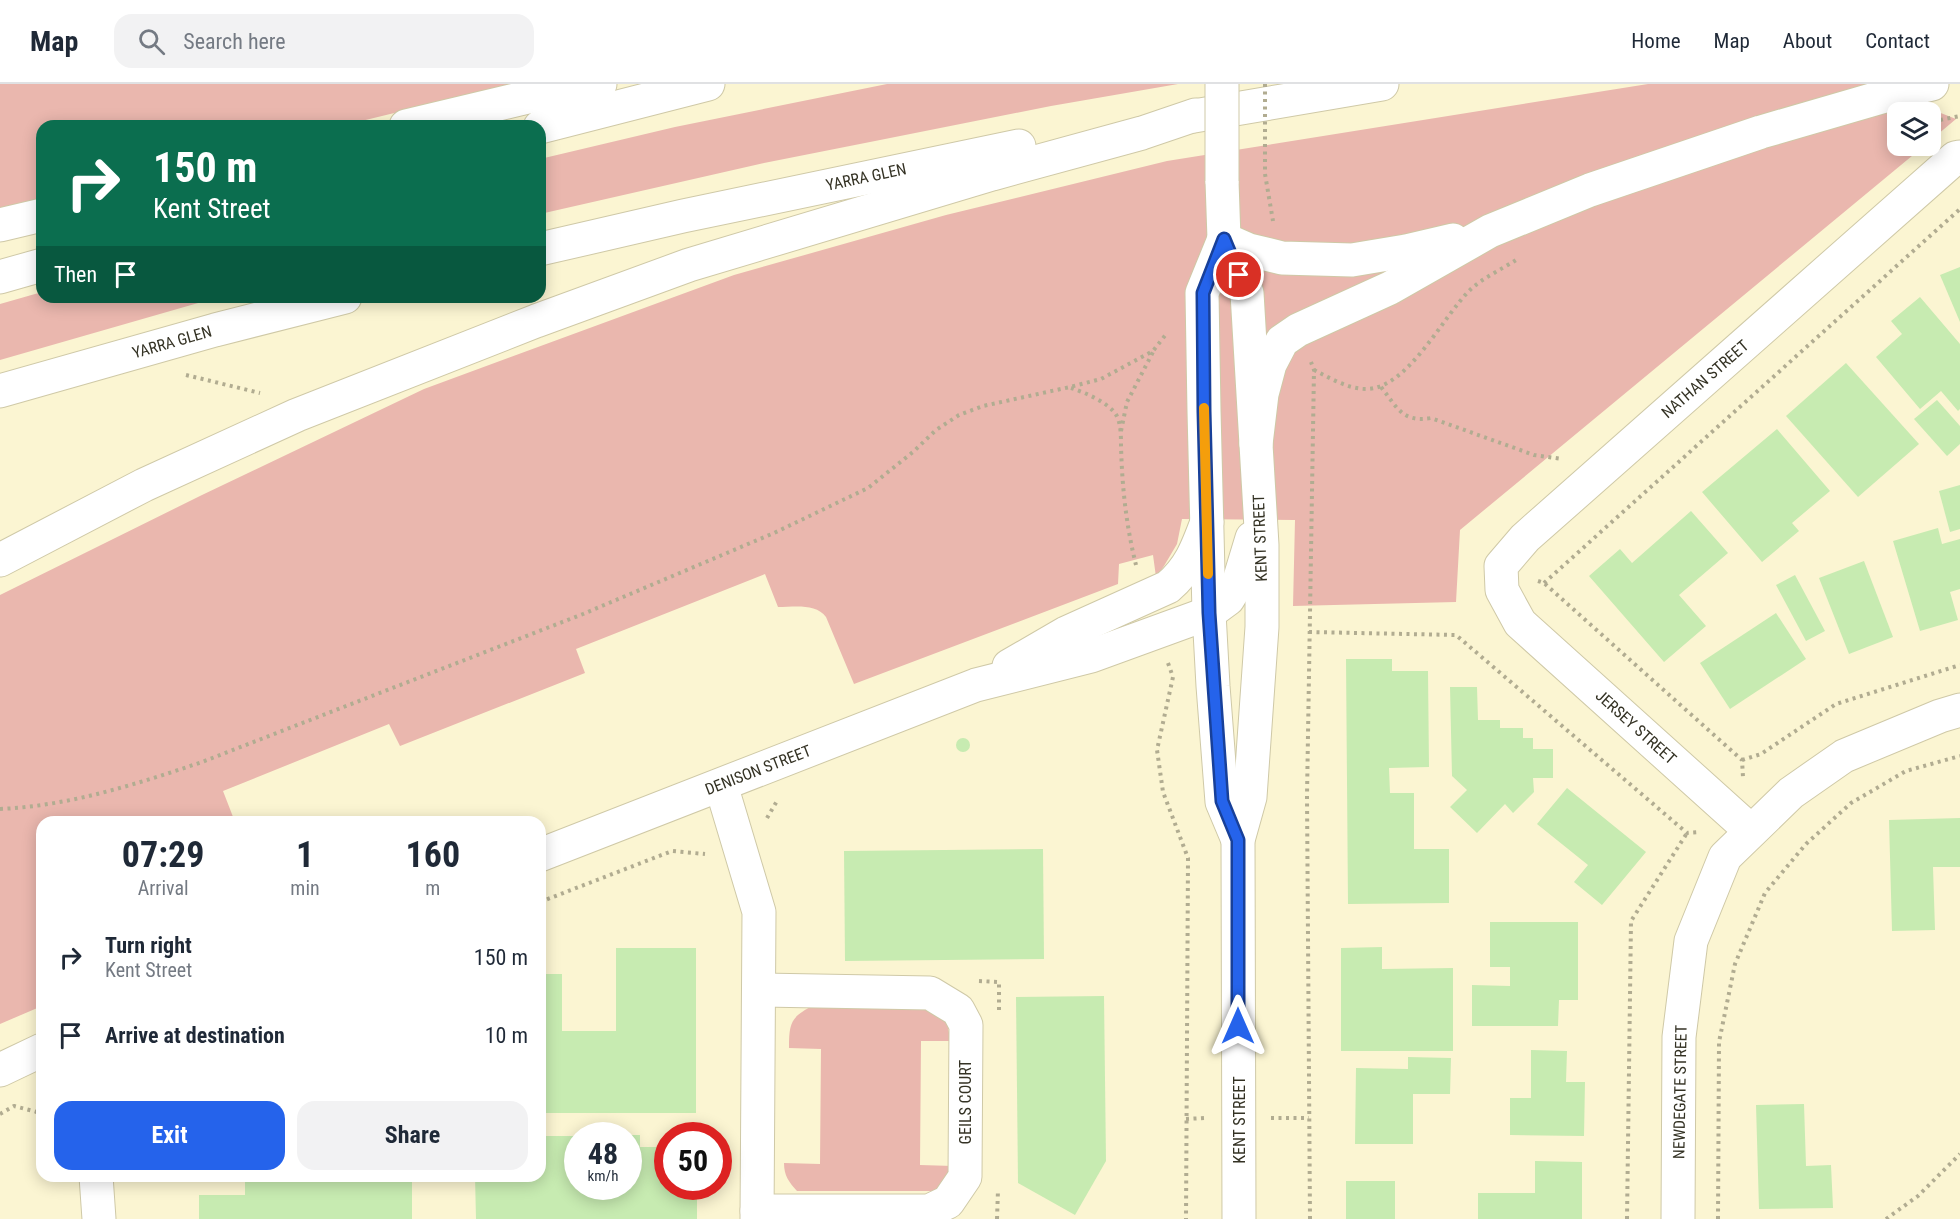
<!DOCTYPE html>
<style>
:root{--surface:#fff;--page:#f2f2f3;--text:#1f2937;--muted:#747a83;--line:#e0e1e3;--accent:#2563eb}
body{margin:0;font-family:"Roboto Condensed",sans-serif;background:var(--page);color:var(--text);height:100vh;display:flex;flex-direction:column;font-size:22px;white-space:nowrap}
*{box-sizing:border-box;margin:0}
p{font-size:20px;color:var(--muted)}
.icon{flex:none;width:33px;height:33px;fill:none;stroke:currentColor;stroke-width:2;stroke-linecap:round;stroke-linejoin:round}
.map{position:relative;flex:1;overflow:hidden}
.panel{position:absolute;left:36px;top:732px;width:510px;height:366px;display:flex;flex-direction:column;background:var(--surface);border-radius:18px;box-shadow:0 3px 15px #0003}
.panel>*{flex:none}
.banner{position:absolute;left:36px;top:36px;width:510px;height:183px;border-radius:18px;box-shadow:0 3px 15px #0003;background:#0b6e4f;color:#fff;overflow:hidden}
.tools{position:absolute;left:1887px;top:18px;display:grid;gap:12px}
.tools a{display:grid;place-items:center;width:54px;height:54px;border-radius:12px;background:var(--surface);box-shadow:0 3px 15px #0003;font-size:30px}
.speed{position:absolute;left:564px;top:1038px;display:flex;gap:12px;font-size:30px;font-weight:700;text-align:center}
.speed>*{display:grid;place-content:center;width:78px;height:78px;border-radius:50%;background:var(--surface);box-shadow:0 3px 15px #0003;line-height:1}
.speed small{font-size:15px;font-weight:400}
.speed .limit{border:9px solid #d22;background:#fff;color:#111}
.pin{position:absolute;display:grid;place-items:center;width:51px;height:51px;color:#fff;margin:-26px;border:3px solid #fff;border-radius:50%;box-shadow:0 2px 6px #0007}
.me{position:absolute;width:66px;margin:-33px;rotate:0deg;stroke-linejoin:round;filter:drop-shadow(0 0 4px #0008)}
.turn{display:flex;align-items:center;gap:21px;height:126px;padding:0 18px;font-size:27px}
.turn .icon{width:78px;height:78px;stroke-width:2.5}
.turn b{display:block;font-size:42px;line-height:51px}
.then{display:flex;align-items:center;height:57px;padding:0 18px;background:#0003;gap:12px;font-size:22px}
.eta{display:flex;justify-content:space-evenly;align-items:center;height:102px;text-align:center}
.eta b{font-size:36px;font-weight:700;line-height:42px}
.primary-button{display:flex;gap:12px;margin-top:auto;padding:12px 18px}
.primary-button a{flex:1;height:69px;border-radius:18px;background:var(--accent);color:#fff;font-size:24px;font-weight:700;line-height:69px;text-align:center}
.primary-button a+a{background:var(--page);color:var(--text)}
ul{padding:0;list-style:none}
li{display:flex;align-items:center;gap:18px;height:78px;padding:0 18px}
li div{flex:1}
li b{display:block;font-size:22px}
li em{font-style:normal}
header{display:flex;align-items:center;gap:36px;box-sizing:border-box;height:84px;padding:0 30px;background:var(--surface);border-bottom:2px solid var(--line)}
header strong{font-size:28px}
nav{display:flex;gap:33px;margin-inline-start:auto;font-size:21px}
.search{width:420px;height:54px;background:var(--page);display:flex;align-items:center;gap:15px;box-sizing:border-box;padding:0 21px;border-radius:18px;color:var(--muted);font-size:22px}
.map>svg:first-child{display:block}
.green{fill:#eab7ae}
.building{fill:#c7ebb1}
.lines{fill:none;stroke-linecap:round;stroke-linejoin:round}
.minor-casing{stroke:#cfc9a7;stroke-width:35}
.major-casing{stroke:#cfc9a7;stroke-width:35}
.highway-casing{stroke:#cfc9a7;stroke-width:35}
.path{stroke:#b1ac91;stroke-width:4;stroke-dasharray:3 4.5;stroke-linecap:butt}
.minor{stroke:#fff;stroke-width:33}
.major{stroke:#fff;stroke-width:33}
.highway{stroke:#fff;stroke-width:33}
.major-bridge-casing{stroke:#cfc9a7;stroke-width:35;stroke-linecap:butt}
.path-bridge{stroke:#b1ac91;stroke-width:4;stroke-dasharray:3 4.5;stroke-linecap:butt}
.major-bridge{stroke:#fff;stroke-width:33}
.route-casing{stroke:#184099;stroke-width:15}
.route{stroke:#2563eb;stroke-width:10}
.slow{stroke:#f59e0b;stroke-width:10}
.labels{text-anchor:middle;dominant-baseline:central;stroke-width:5;stroke-linejoin:round;paint-order:stroke}
.street-label{font-size:16px;fill:#343224;stroke:#fff}
</style>
<header>
<strong>Map</strong>
<div class="search"><svg class="icon" aria-label="search" viewBox="0 0 24 24"><circle cx="10" cy="10" r="6"/><path d="M15 15l6 6"/></svg>Search here</div>
<nav><a>Home</a><a>Map</a><a>About</a><a>Contact</a></nav>
</header>
<div class="map">
<svg width="1960" height="1135" viewBox="0 0 1960 1135">
<rect width="100%" height="100%" fill="#fbf5d2"/>
<g class="green">
<path d="M 0,0 L 513,0 L 341,42 L 42,42 L 42,115 L 0,125 Z"/>
<path d="M 887,0 L 1178,0 L 1051,22 L 870,58 L 764,79 L 540,130 L 540,75 L 675,43 Z"/>
<path d="M 1648,0 L 1867,0 L 1956,35 L 1931,56 L 1930,28 L 1898,28 L 1898,62 L 1924,62 L 1460,446 L 1456,518 L 1293,522 L 1295,436 L 1182,435 L 1177,460 L 1164,482 L 1156,493 L 1153,471 L 1119,480 L 1118,500 L 854,600 L 826,533 C 816,519 794,523 778,523 L 765,490 L 576,565 L 585,589 L 400,662 L 389,640 L 223,707 L 235,738 L 42,738 L 42,922 L 0,940 L 0,511 L 202,411 L 424,305 L 734,191 L 946,131 L 1167,77 Z"/>
<path d="M 42,208 L 42,213 L 219,213 L 0,276 L 0,220 Z"/>
<path d="M 814,921 L 922,922 C 943,931 948,933 950,957 L 921,957 L 920,1081 L 953,1082 L 936,1107 L 797,1107 C 789,1098 784,1092 784,1079 L 820,1080 L 821,965 L 789,964 C 789,938 791,933 814,921 Z"/>
</g>
<g class="building">
<path d="M 1960,183 L 1960,238 L 1940,191 Z"/>
<path d="M 1920,213 L 1960,260 L 1960,325 L 1958,327 L 1941,307 L 1920,325 L 1876,273 L 1902,250 L 1891,237 Z"/>
<path d="M 1846,279 L 1919,360 L 1858,413 L 1786,332 Z"/>
<path d="M 1937,316 L 1960,342 L 1960,360 L 1947,372 L 1914,335 Z"/>
<path d="M 1777,345 L 1830,407 L 1792,439 L 1799,447 L 1762,478 L 1702,408 Z"/>
<path d="M 1960,401 L 1960,445 L 1950,448 L 1939,407 Z"/>
<path d="M 1691,427 L 1728,469 L 1679,511 L 1706,542 L 1664,578 L 1589,492 L 1620,465 L 1632,479 Z"/>
<path d="M 1938,444 L 1942,460 L 1960,455 L 1960,505 L 1950,508 L 1958,536 L 1920,547 L 1893,457 Z"/>
<path d="M 1864,477 L 1893,553 L 1849,570 L 1819,494 Z"/>
<path d="M 1795,491 L 1825,547 L 1806,557 L 1776,501 Z"/>
<path d="M 1776,529 L 1806,575 L 1730,625 L 1700,579 Z"/>
<path d="M 1346,575 L 1392,575 L 1392,587 L 1428,587 L 1429,683 L 1389,684 L 1390,709 L 1414,709 L 1414,765 L 1449,765 L 1449,819 L 1348,820 Z"/>
<path d="M 1450,603 L 1477,603 L 1478,636 L 1500,636 L 1500,644 L 1523,644 L 1523,654 L 1533,654 L 1533,665 L 1553,665 L 1553,694 L 1533,694 L 1534,708 L 1513,729 L 1505,720 L 1477,749 L 1450,723 L 1467,706 L 1452,692 Z"/>
<circle cx="963" cy="661" r="7"/>
<path d="M 1567,704 L 1646,768 L 1602,821 L 1574,798 L 1588,781 L 1537,740 Z"/>
<path d="M 1960,734 L 1960,783 L 1933,783 L 1935,846 L 1892,847 L 1889,736 Z"/>
<path d="M 1043,765 L 1044,875 L 845,877 L 844,767 Z"/>
<path d="M 1490,838 L 1578,838 L 1578,916 L 1559,916 L 1558,942 L 1472,942 L 1472,901 L 1510,902 L 1510,883 L 1490,883 Z"/>
<path d="M 1382,863 L 1382,885 L 1453,884 L 1453,967 L 1341,967 L 1341,864 Z"/>
<path d="M 616,864 L 696,864 L 696,1029 L 540,1029 L 540,890 L 562,890 L 562,947 L 616,947 Z"/>
<path d="M 1104,912 L 1106,1077 L 1075,1131 L 1018,1099 L 1016,913 Z"/>
<path d="M 1531,966 L 1567,967 L 1566,998 L 1585,998 L 1584,1052 L 1510,1051 L 1510,1014 L 1531,1014 Z"/>
<path d="M 1408,973 L 1451,974 L 1450,1010 L 1413,1010 L 1413,1060 L 1355,1060 L 1356,984 L 1408,985 Z"/>
<path d="M 1804,1020 L 1806,1082 L 1831,1081 L 1833,1124 L 1759,1125 L 1756,1021 Z"/>
<path d="M 628,1051 L 640,1051 L 640,1063 L 668,1063 L 668,1102 L 697,1102 L 697,1135 L 476,1135 L 475,1092 L 540,1092 L 540,1052 L 578,1052 L 578,1102 L 628,1102 Z"/>
<path d="M 1535,1077 L 1582,1078 L 1582,1135 L 1478,1135 L 1478,1109 L 1535,1109 Z"/>
<path d="M 258,1092 L 412,1092 L 412,1135 L 199,1135 L 199,1111 L 245,1111 L 245,1093 Z"/>
<rect x="1346" y="1097" width="49" height="38"/>
</g>
<g class="lines">
<g class="minor-casing">
<g id="minor">
<path d="M 1009,582 L 1066,549 L 1168,503 C 1190,484 1197,465 1207,438"/>
<path d="M 721,701 L 759,828 L 757,1135"/>
<path d="M 1751,747 L 1520,539 L 1502,506 L 1501,482 L 1525,454 L 1955,74 L 1960,73"/>
<path d="M 540,771 L 976,601 L 1091,572 L 1209,529"/>
<path d="M 0,986 L 42,966"/>
<path d="M 96,1092 L 99,1135"/>
<path d="M 757,1127 L 929,1127 L 948,1118 L 965,1093 L 966,941 L 958,926 L 930,909 L 759,906"/>
<path d="M 1678,1135 L 1679,953 L 1691,857 L 1725,773 L 1791,709 L 1844,672 L 1940,632 L 1960,626"/>
</g>
</g>
<g class="major-casing">
<g id="major">
<path d="M 1222,97 L 1224,155 L 1247,209 L 1262,461 L 1262,543 L 1250,713 L 1238,756 L 1239,1135"/>
<path d="M 1224,155 L 1202,209 L 1204,327 L 1209,529 L 1213,602 L 1222,718 L 1238,756"/>
<path d="M 1209,529 L 1228,515 L 1239,497 L 1252,454"/>
</g>
</g>
<g class="highway-casing">
<g id="highway">
<path d="M 1194,32 L 1382,0"/>
<path d="M 406,42 L 574,2 L 600,0"/>
<path d="M 540,43 L 708,0"/>
<path d="M 0,141 L 42,131"/>
<path d="M 1224,155 L 1249,166 L 1282,174 L 1352,176 L 1406,167 L 1453,156"/>
<path d="M 540,165 L 683,132 L 1019,62"/>
<path d="M 0,193 L 42,181"/>
<path d="M 0,307 L 215,246 L 345,213"/>
<path d="M 1256,360 L 1262,310 L 1270,280 L 1282,257 L 1298,246 L 1390,204 L 1490,147 L 1590,106 L 1761,48 L 1899,8 L 1932,0"/>
<path d="M 0,476 L 144,401 L 297,331 L 536,237 L 689,181 L 992,90 L 1142,49 L 1195,31"/>
</g>
</g>
<g class="path">
<path d="M 1940,36 L 1960,32"/>
<path d="M 1265,90 L 1273,137"/>
<path d="M 1314,286 C 1330,294 1348,305 1366,305 C 1408,305 1443,232 1470,206 C 1481,195 1502,185 1516,176"/>
<path d="M 186,291 L 260,309"/>
<path d="M 1381,303 C 1397,323 1402,339 1431,334 L 1534,371 L 1562,375"/>
<path d="M 1071,304 C 1086,309 1105,317 1115,329 C 1121,337 1121,352 1121,361 C 1122,402 1126,441 1136,481"/>
<path d="M 1121,347 L 1127,318 L 1153,268"/>
<path d="M 1538,497 L 1544,499 L 1742,676 L 1743,693"/>
<path d="M 1544,499 L 1960,125"/>
<path d="M 1309,548 L 1456,551 L 1687,749 L 1700,748"/>
<path d="M 1168,579 L 1173,593 L 1157,666 L 1163,708 L 1188,774 L 1186,1135"/>
<path d="M 1742,676 L 1761,670 L 1836,620 L 1960,581"/>
<path d="M 0,725 C 69,722 137,700 202,678 L 583,530 L 774,449 L 868,404 L 913,368 L 936,346 L 959,331 L 983,322 L 1070,303 L 1101,295 L 1153,267 L 1167,249"/>
<path d="M 767,734 L 777,717"/>
<path d="M 540,818 L 672,767 L 705,770"/>
<path d="M 979,897 L 999,898 L 999,927"/>
<path d="M 37,1028 L 42,1036"/>
<path d="M 0,1030 L 14,1022 L 37,1028 L 42,1027"/>
<path d="M 1271,1034 L 1309,1034"/>
<path d="M 1186,1035 L 1204,1034"/>
<path d="M 997,1135 L 998,1106"/>
<path d="M 1310,1135 L 1307,712 L 1314,286 L 1311,278"/>
<path d="M 1627,1135 L 1631,837 L 1687,749"/>
<path d="M 1718,1135 L 1719,958 L 1735,880 L 1765,809 L 1806,760 L 1851,719 L 1906,687 L 1960,672"/>
<path d="M 1886,1135 L 1918,1112 L 1960,1070"/>
</g>
<use href="#minor" class="minor"/>
<use href="#major" class="major"/>
<use href="#highway" class="highway"/>
<g class="major-bridge-casing">
<path id="major-bridge" d="M 1222,0 L 1222,97"/>
</g>
<path class="path-bridge" d="M 1265,0 L 1265,90"/>
<use href="#major-bridge" class="major-bridge"/>
</g>
<g class="lines">
<g class="route-casing">
<path id="route" d="M 1238,942 L 1238,756 L 1222,717 L 1214,602 L 1209,529 L 1204,327 L 1203,209 L 1224,155 L 1239,191"/>
</g>
<use href="#route" class="route"/>
<path class="slow" d="M 1204,324 L 1208,490"/>
</g>
<g class="labels">
<g class="street-label">
<text transform="translate(866 93) rotate(-12)">YARRA GLEN</text>
<text transform="translate(172 258) rotate(-16)">YARRA GLEN</text>
<text transform="translate(1705 295) rotate(-41)">NATHAN STREET</text>
<text transform="translate(1260 454) rotate(-92)">KENT STREET</text>
<text transform="translate(1636 643) rotate(42)">JERSEY STREET</text>
<text transform="translate(758 686) rotate(-21)">DENISON STREET</text>
<text transform="translate(1680 1008) rotate(-89)">NEWDEGATE STREET</text>
<text transform="translate(965 1018) rotate(-90)">GEILS COURT</text>
<text transform="translate(1239 1036) rotate(-90)">KENT STREET</text>
</g>
</g>
</svg>
<div class="tools">
<a><svg class="icon" aria-label="layers" viewBox="0 0 24 24"><path d="M12 4l9 5-9 5-9-5zM3 14l9 5 9-5"/></svg></a>
</div>
<div class="speed"><div>48<small>km/h</small></div><div class="limit">50</div></div>
<div class="pin" style="left:1239px;top:191px;background:#d93025"><svg class="icon" aria-label="arrive" viewBox="0 0 24 24"><path d="M6 21V4h12l-3 4 3 4H6"/></svg></div>
<svg class="me" style="left:1238px;top:942px" viewBox="-20 -20 40 40"><path d="M0-17L14 15 0 8-14 15z" fill="#2563eb" stroke="#fff" stroke-width="4"/></svg>
<div class="banner">
<div class="turn"><svg class="icon" aria-label="right" viewBox="0 0 24 24"><path d="M7 20v-9h11M14 6l5 5-5 5"/></svg><div><b>150 m</b>Kent Street</div></div>
<div class="then">Then<svg class="icon" aria-label="arrive" viewBox="0 0 24 24"><path d="M6 21V4h12l-3 4 3 4H6"/></svg></div>
</div>
<section class="panel">
<div class="eta">
<div><b>07:29</b><p>Arrival</p></div>
<div><b>1</b><p>min</p></div>
<div><b>160</b><p>m</p></div>
</div>
<ul>
<li><svg class="icon" aria-label="right" viewBox="0 0 24 24"><path d="M7 20v-9h11M14 6l5 5-5 5"/></svg><div><b>Turn right</b><p>Kent Street</p></div><em>150 m</em></li>
<li><svg class="icon" aria-label="arrive" viewBox="0 0 24 24"><path d="M6 21V4h12l-3 4 3 4H6"/></svg><div><b>Arrive at destination</b></div><em>10 m</em></li>
</ul>
<div class="primary-button"><a>Exit</a><a>Share</a></div>
</section>
</div>
